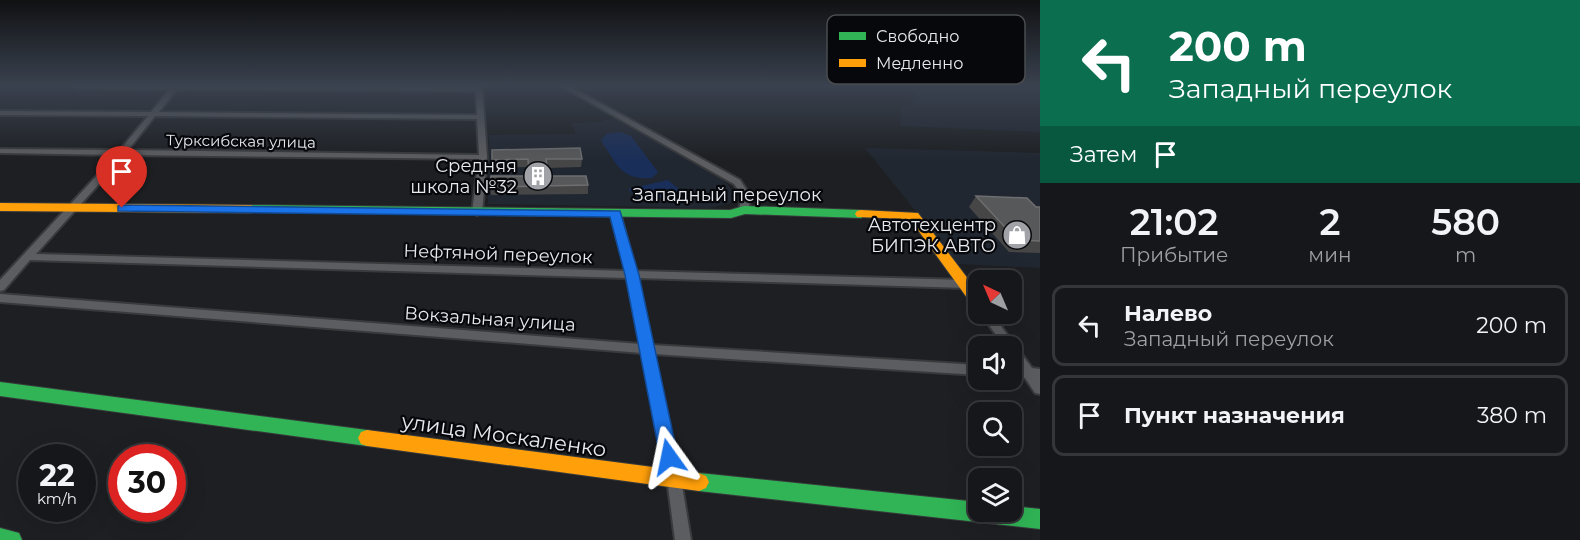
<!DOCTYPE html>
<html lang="ru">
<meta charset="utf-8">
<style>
:root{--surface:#16171a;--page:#232427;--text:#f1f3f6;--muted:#9e9fa2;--line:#353639}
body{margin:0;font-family:Montserrat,sans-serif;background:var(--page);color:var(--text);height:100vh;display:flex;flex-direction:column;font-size:22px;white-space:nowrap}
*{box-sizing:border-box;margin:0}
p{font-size:20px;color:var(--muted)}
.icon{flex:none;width:33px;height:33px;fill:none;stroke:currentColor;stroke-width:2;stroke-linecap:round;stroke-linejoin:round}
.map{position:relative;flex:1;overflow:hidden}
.panel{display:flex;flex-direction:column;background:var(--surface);width:540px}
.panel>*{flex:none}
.banner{background:#0b6e4f;color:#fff;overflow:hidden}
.needle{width:39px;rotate:316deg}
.buttons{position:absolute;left:968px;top:270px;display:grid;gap:12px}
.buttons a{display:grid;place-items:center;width:54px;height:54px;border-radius:12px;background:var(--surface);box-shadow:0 6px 24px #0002,0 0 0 2px var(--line);font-size:30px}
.speed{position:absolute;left:18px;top:444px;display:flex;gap:12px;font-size:30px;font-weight:700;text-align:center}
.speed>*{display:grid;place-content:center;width:78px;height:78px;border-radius:50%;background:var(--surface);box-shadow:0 6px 24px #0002,0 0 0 2px var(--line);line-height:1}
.speed small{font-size:15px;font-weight:400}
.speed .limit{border:9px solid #d22;background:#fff;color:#111}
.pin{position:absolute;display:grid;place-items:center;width:51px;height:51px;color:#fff;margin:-62px -26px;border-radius:50% 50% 50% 0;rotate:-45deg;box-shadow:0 0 6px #0007}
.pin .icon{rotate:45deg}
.me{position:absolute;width:66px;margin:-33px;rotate:348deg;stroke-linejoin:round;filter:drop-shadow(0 0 4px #0008)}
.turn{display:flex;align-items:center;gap:21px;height:126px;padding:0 30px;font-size:27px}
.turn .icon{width:78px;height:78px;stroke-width:2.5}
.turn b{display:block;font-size:42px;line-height:51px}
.then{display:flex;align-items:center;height:57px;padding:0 30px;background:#0003;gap:12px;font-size:22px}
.eta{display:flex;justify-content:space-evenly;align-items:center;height:102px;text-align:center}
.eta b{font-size:36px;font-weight:600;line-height:42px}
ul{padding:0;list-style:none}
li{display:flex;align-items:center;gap:18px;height:81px;margin:0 12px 9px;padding:0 18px;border:3px solid var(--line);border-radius:12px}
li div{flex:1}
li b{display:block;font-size:22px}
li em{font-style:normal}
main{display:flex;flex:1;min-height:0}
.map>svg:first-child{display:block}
.built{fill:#212731}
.green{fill:#192e58}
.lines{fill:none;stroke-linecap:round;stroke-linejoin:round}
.street-casing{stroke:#383a3c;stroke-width:4}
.fast-casing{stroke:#383a3c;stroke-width:2}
.slow-casing{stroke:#383a3c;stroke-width:2}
.street{fill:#5c5d60;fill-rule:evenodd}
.fast{fill:#30b455;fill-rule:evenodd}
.slow{fill:#ff9f0a;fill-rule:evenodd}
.wall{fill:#464647}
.building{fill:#575859;stroke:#6e6e70;stroke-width:1.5}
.route{fill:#1a73e8;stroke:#114b97;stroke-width:1.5}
.labels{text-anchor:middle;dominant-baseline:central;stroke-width:4.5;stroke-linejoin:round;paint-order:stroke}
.far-street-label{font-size:15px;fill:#e7e9ee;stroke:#07080b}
.poi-label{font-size:18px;fill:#e7e9ee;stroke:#07080b;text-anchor:end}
.street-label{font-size:18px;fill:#e7e9ee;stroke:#07080b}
.near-street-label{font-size:21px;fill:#e7e9ee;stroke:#07080b}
.key{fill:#07080b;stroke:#4a4c4f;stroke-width:1.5}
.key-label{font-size:16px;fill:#e7e9ee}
</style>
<main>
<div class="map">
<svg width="1040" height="540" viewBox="0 0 1040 540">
<rect width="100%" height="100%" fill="#1d1f22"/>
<g class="built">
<path d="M 906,86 L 1040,86 L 1040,132 L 900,126 L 901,107 L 916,100 L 916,93 Z"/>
<path d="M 613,118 L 723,179 L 730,187 L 733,196 L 731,203 L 709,208 L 488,204 L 489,135 L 576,134 L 571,123 L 598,122 Z"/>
<path d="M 865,148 L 1040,153 L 1040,268 L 958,264 Z"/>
</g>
<g class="green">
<path d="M 620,132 L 631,136 L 658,172 L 652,178 C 620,180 618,165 601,141 L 606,134 Z"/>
<path d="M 668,180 L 682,192 L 641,202 L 628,189 Z"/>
</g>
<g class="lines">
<g class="street-casing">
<g id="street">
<path d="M 74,86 L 482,86 L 487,157 L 482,212 L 477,215 L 472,212 L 479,159 L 125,155 L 36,254 L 626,271 L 610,213 L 615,210 L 620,213 L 636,271 L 966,280 L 971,284 L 966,288 L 638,278 L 652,345 L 978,365 L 978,375 L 654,354 L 681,479 L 691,540 L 675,540 L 667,479 L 642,353 L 0,302 L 0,294 L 640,344 L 627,278 L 30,260 L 4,290 L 0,291 L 0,280 L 116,155 L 0,153 L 0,149 L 120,150 L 148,116 L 0,115 L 0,111 L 151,112 L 170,89 L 77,88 ZM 177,89 L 476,91 L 477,115 L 159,112 ZM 155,116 L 477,119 L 479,155 L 128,150 Z"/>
<path d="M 561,86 L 569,86 L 740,180 L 750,195 L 749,210 L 744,213 L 739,210 L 742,195 L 734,184 Z"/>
<path d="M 981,314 L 992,314 L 1032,368 L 1040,369 L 1040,394 L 1035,393 L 1025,378 L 1011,377 L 1011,367 L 1018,367 L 1011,357 L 1011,346 L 1004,346 Z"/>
</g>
</g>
<g class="fast-casing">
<g id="fast">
<path d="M 251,205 L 730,210 L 744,206 L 861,210 L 867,214 L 861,218 L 745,214 L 731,218 L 247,212 L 245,209 L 247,206 Z"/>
<path d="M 0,382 L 367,430 L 373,432 L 376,438 L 373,444 L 367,446 L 0,396 Z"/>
<path d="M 699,473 L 978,502 L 978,512 L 1011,512 L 1011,506 L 1040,509 L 1040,529 L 699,491 L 692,488 L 689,482 L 692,476 Z"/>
<path d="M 0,528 L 19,533 L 22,540 L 0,540 Z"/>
</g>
</g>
<g class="slow-casing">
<g id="slow">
<path d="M 0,203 L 251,205 L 257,209 L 251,213 L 0,211 Z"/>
<path d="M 861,210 L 918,213 L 978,292 L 978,307 L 973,306 L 910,219 L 857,217 L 855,214 L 857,211 Z"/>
<path d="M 367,430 L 699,473 L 706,476 L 709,482 L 706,488 L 699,491 L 367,446 L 361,444 L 358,438 L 361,432 Z"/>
</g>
</g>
<use href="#street" class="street"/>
<use href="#fast" class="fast"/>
<use href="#slow" class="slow"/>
</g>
<g class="wall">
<path d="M 492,150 L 582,159 L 581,167 L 547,168 L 548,176 L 588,185 L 588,194 L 491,195 L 490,187 L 529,176 L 528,167 L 492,168 Z"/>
<path d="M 976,196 L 1040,207 L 1040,253 L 1009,252 L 969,207 Z"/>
</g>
<g class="building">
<path d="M 580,148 L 582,159 L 546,159 L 548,176 L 586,176 L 588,185 L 490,187 L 491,176 L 529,176 L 528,159 L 492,160 L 492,150 Z"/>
<path d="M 976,196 L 1027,198 L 1036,207 L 1040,207 L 1040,241 L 1017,240 Z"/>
</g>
<linearGradient id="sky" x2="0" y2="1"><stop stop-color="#101113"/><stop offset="0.53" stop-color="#3a424f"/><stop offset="1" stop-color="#3a424f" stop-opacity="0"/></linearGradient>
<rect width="1040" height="161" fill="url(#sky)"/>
<path class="route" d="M 122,205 L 620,211 L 639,275 L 678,457 L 676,463 L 669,465 L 662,463 L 660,457 L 625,275 L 610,217 L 118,211 L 118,206 Z"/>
<defs>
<g id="building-disc" transform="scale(1.5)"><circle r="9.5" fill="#a0a2a7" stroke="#07080b"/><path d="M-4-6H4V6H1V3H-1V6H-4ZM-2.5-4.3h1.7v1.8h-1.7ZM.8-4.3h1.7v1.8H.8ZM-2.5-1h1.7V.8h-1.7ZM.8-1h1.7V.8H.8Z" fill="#fff"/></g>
<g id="shop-disc" transform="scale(1.5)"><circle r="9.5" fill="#a0a2a7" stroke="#07080b"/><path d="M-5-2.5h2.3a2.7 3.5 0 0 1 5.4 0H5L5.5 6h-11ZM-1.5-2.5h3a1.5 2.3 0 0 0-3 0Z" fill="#fff"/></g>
</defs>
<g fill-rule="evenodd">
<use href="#building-disc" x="538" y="176"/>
<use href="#shop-disc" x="1017" y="235"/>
</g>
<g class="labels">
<g class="far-street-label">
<text transform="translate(241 141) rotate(1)">Турксибская улица</text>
</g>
<g class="poi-label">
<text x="517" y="166">Средняя<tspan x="517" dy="21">школа №32</tspan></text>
<text x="996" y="225">Автотехцентр<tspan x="996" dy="21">БИПЭК АВТО</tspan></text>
</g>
<g class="street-label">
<text x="727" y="195">Западный переулок</text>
<text transform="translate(498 254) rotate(2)">Нефтяной переулок</text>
<text transform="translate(490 319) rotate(4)">Вокзальная улица</text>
</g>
<g class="near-street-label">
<text transform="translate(504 435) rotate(8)">улица Москаленко</text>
</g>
</g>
<rect x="827" y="15" width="198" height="69" rx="9" class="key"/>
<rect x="839" y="32" width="27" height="8" fill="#30b455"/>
<rect x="839" y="59" width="27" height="8" fill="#ff9f0a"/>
<g class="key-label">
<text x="876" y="42">Свободно</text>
<text x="876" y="69">Медленно</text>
</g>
</svg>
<div class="buttons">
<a><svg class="needle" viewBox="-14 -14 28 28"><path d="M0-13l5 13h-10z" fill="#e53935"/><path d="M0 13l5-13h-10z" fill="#9e9fa2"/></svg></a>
<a><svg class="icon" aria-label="sound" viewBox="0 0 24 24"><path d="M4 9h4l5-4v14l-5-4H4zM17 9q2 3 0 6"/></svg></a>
<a><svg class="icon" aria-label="search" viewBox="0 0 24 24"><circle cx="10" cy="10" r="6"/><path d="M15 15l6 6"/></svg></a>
<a><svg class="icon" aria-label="layers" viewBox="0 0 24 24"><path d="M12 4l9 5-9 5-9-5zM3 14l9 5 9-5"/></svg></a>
</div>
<div class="speed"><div>22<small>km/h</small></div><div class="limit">30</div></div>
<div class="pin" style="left:122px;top:208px;background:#d93025"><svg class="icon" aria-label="arrive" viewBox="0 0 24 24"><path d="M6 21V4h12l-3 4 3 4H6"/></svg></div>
<svg class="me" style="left:669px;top:457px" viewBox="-20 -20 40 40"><path d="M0-17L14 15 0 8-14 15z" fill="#1a73e8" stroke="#fff" stroke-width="4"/></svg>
</div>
<section class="panel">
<div class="banner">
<div class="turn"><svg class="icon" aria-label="left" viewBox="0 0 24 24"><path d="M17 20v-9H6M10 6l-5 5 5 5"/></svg><div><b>200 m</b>Западный переулок</div></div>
<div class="then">Затем<svg class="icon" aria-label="arrive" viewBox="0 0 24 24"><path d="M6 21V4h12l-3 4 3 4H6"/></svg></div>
</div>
<div class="eta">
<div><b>21:02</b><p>Прибытие</p></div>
<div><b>2</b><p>мин</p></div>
<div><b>580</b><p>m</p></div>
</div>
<ul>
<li><svg class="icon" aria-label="left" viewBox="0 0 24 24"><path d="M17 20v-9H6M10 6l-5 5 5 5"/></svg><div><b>Налево</b><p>Западный переулок</p></div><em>200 m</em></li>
<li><svg class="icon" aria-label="arrive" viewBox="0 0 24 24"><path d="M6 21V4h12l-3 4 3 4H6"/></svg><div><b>Пункт назначения</b></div><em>380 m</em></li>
</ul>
</section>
</main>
